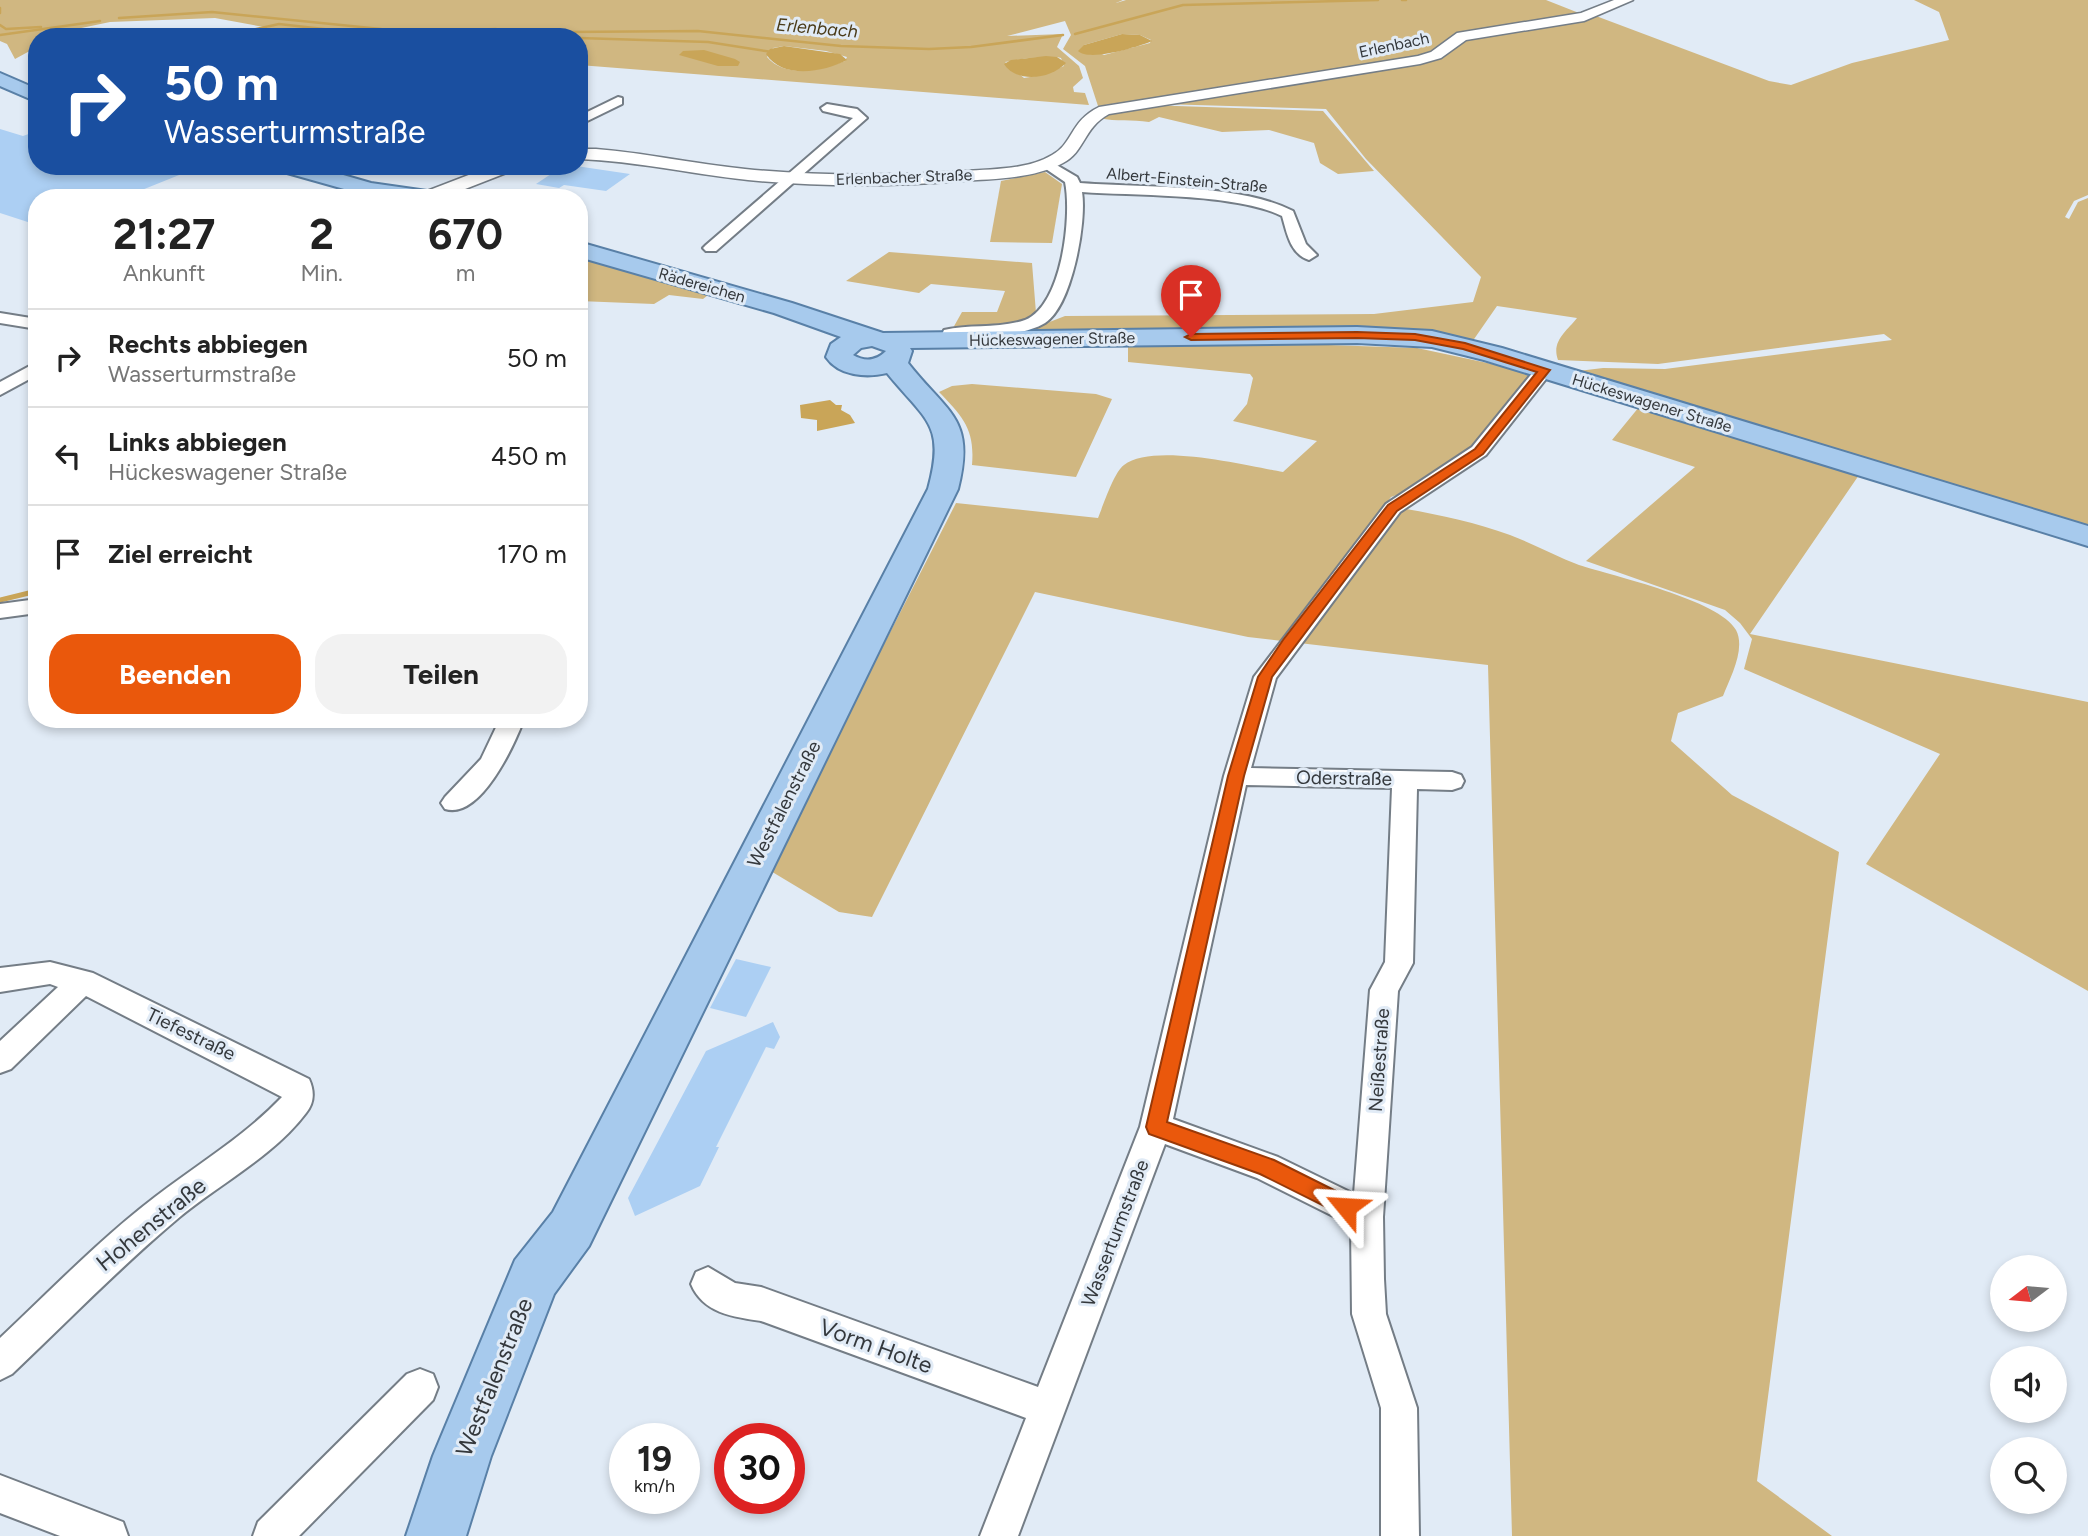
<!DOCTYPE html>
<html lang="de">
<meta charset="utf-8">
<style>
:root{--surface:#fff;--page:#f2f2f2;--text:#222;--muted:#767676;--line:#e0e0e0;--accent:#ea580c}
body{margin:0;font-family:Figtree,sans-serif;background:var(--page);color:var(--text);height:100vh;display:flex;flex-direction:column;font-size:26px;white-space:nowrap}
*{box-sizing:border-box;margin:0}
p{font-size:23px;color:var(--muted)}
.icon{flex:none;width:38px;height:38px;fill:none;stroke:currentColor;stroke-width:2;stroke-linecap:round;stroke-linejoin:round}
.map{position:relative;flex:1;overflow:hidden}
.details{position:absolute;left:28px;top:189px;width:560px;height:539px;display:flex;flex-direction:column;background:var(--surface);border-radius:28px;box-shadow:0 4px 10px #0003}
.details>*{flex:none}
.banner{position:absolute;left:28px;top:28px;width:560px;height:147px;border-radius:28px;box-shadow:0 4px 10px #0003;background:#1a4fa0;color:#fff;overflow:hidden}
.needle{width:46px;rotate:254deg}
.tools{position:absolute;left:1990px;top:1255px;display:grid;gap:14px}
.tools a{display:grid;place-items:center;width:77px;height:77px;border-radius:50%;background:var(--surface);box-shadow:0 4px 10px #0003;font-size:35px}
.speed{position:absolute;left:609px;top:1423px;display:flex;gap:14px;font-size:35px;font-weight:700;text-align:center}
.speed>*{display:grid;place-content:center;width:91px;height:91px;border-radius:50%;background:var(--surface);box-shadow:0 4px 10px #0003;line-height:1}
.speed small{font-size:18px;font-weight:400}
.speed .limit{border:10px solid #d22;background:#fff;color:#111}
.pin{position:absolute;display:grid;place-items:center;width:60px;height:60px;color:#fff;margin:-72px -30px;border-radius:50% 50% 50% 0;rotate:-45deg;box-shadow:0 0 7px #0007}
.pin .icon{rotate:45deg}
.me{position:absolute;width:77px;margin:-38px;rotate:297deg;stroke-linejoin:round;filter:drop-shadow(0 0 5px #0008)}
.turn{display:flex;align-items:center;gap:24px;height:147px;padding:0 21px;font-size:32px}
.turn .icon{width:91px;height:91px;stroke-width:2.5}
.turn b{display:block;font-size:49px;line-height:60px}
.eta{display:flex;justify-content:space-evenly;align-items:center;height:119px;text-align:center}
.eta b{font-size:42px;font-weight:700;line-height:49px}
.button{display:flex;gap:14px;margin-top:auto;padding:14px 21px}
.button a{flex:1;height:80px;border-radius:28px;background:var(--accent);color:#fff;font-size:28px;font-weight:700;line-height:80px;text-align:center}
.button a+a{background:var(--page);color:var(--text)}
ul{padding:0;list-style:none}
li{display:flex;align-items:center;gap:21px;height:98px;padding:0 21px;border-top:2px solid var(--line)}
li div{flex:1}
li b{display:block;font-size:26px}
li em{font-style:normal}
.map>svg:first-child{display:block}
.green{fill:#d0b781;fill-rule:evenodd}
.water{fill:#c9a558}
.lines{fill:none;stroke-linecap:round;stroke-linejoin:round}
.stream-far1{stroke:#c9a558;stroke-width:2.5}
.stream{stroke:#c9a558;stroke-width:5}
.building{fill:#accff3}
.minor-casing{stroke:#747d86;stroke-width:4}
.tertiary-casing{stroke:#747d86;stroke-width:3}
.primary-casing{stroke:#5980a7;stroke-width:4}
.minor{fill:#fff;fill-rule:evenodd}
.tertiary{fill:#fff;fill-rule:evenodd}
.primary{fill:#a7caed;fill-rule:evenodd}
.route{fill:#ea580c;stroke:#983908;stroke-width:2}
.labels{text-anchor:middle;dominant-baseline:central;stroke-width:6;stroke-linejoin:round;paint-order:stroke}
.far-street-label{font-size:16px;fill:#34383c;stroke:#e1ebf6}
.far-water-label{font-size:18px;font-style:italic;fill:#4a3b19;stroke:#e1ebf6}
.street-label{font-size:19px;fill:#34383c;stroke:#e1ebf6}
.near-street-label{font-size:23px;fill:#34383c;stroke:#e1ebf6}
</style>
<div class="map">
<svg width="2088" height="1536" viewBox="0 0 2088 1536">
<rect width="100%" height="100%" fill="#e1ebf6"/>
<g class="green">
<path d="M 0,0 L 1123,0 L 1116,3 L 1126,0 L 1546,0 L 1584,15 L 1474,30 L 1416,59 L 1098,106 L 1085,66 L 1063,49 L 1071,35 L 1065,21 L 1007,36 L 1063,34 L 1057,47 L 1079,66 L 1083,78 L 1073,87 L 1074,92 L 1085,93 L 1089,105 L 579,65 L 579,37 L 318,37 L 215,18 L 110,22 L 67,31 L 56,37 L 37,37 L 37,47 L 15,59 L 7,44 L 0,41 ZM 1122,34 L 1140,35 L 1151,40 L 1150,43 L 1104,55 L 1084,45 ZM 784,46 L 826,51 L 847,57 L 845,61 C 821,70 786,79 767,57 L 773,48 ZM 1057,57 L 1061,58 L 1064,66 L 1042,75 L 1024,78 L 1005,62 L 1028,58 Z"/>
<path d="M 1914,0 L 2088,0 L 2088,195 L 2074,201 L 2065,217 L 2069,219 L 2078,202 L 2088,198 L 2088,530 L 1570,372 L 1603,368 L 1665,369 L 1892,340 L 1884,334 L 1658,364 L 1558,360 C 1551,341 1567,331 1577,318 L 1497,306 L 1472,342 L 1016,335 L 1065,316 L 1374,314 L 1473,302 L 1481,277 L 1366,159 L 1326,109 L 1161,104 L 1424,62 L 1468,36 L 1596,16 L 1769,81 L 1791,85 L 1852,63 L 1949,40 L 1939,12 Z"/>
<path d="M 1147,105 L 1323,111 L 1374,171 L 1338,174 L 1320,163 L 1314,143 L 1269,130 L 1222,132 L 1159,117 L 1149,122 C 1132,119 1116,122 1100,118 L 1111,112 Z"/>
<path d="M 1045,172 L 1062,184 L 1052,243 L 990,242 L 1001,181 Z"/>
<path d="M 889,252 L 1032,263 L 1036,313 C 1016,331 978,327 953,328 L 962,312 L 997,312 L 1005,291 L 931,284 L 919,293 L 846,281 Z"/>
<path d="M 579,258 L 708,295 L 703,299 L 669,295 L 654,304 L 579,301 Z"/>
<path d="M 1299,344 L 1417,348 L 1530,372 L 1531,376 L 1476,446 L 1416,488 L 1391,497 L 1282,641 L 1248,637 L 1035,592 L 872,917 L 839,912 L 769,870 L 956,503 L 1098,518 C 1103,506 1114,472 1124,465 C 1153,442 1248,466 1283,472 L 1317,441 L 1233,421 L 1247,404 L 1253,378 L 1250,374 L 1128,362 L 1128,347 Z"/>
<path d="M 972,384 L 1096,394 L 1112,399 L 1076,477 L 972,465 C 975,429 963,417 939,392 L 952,386 Z"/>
<path d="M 1639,407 L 1859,475 L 1750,634 L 2088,702 L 2088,991 L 1866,864 L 1940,754 L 1744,669 L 1752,639 L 1740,623 L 1725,610 L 1586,561 L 1695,467 L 1612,440 Z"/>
<path d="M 1406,509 C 1441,515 1477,523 1510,535 C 1534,544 1556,556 1579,565 C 1613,576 1720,600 1736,630 C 1746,649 1730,678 1723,696 L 1678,713 L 1671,741 L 1732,795 L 1839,852 L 1757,1481 L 1832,1536 L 1512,1536 L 1488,665 L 1299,643 L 1398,511 Z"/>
</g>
<g class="water">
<path d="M 1122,34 L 1140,35 L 1152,41 C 1138,47 1089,62 1078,51 L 1084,45 Z"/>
<path d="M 784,46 L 840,54 L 847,60 C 824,72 783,80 766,54 L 770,49 Z"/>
<path d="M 704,50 L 735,59 L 740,62 L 738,66 L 718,66 L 679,55 L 683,51 Z"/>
<path d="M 1046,56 L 1057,57 L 1066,63 C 1051,79 1017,84 1004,64 L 1011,60 Z"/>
<path d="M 830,400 L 836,405 L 842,405 L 841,410 L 850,415 L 855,423 L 817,431 L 817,420 L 801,418 L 800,405 Z"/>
</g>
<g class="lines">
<g class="stream-far1">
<path d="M 1402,0 L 1406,0"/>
<path d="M 0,8 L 0,13"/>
<path d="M 119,18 L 212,12 L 381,29"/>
<path d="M 0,25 L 6,29 L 41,27"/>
<path d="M 91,29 L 242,32 L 279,24 L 368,34 L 491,34"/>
<path d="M 469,30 L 496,29"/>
<path d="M 556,32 L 573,37"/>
<path d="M 567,32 L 698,31 L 841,46 L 929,49 L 971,47 L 1063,35"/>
<path d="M 1075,34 L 1183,5 L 1378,0"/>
<path d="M 0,35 L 100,21"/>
<path d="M 579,38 L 708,42 L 772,52"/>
</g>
<path class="stream" d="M 0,600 L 37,591"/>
</g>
<g class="building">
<path d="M 0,129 L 23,136 L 37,131 L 37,166 L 199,167 L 122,198 L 37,198 L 37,225 L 0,213 Z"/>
<path d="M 563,166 L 576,166 L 630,174 L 606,191 L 564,185 L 559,188 L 536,184 Z"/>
<path d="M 736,959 L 771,967 L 746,1017 L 710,1008 Z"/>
<path d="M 773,1022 L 780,1037 L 774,1049 L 766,1047 L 716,1147 L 719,1147 L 700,1186 L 635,1216 L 628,1198 L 706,1051 Z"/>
</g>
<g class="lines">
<g class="minor-casing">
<g id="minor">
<path d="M 618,97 L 622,98 L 622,104 L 579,125 L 579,116 Z"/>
<path d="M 827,104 L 857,109 L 867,118 L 716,251 L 706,251 L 703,248 L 706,245 L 853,118 L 823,111 L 821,108 Z"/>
<path d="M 1048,160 L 1077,177 L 1080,183 C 1142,188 1238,183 1293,211 L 1306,244 L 1317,255 L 1309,260 C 1290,254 1287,233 1282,216 C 1236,193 1135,196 1082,192 C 1087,221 1072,306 1045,323 C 1022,337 987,334 961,337 L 957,338 L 953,345 L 941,345 L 939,341 L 944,330 C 970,324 999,329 1025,320 C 1062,306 1072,216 1065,182 L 1043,167 L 1043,161 Z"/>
<path d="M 0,313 L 37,319 L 37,329 L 0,323 Z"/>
<path d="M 37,362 L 37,375 L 0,395 L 0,382 Z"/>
<path d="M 1544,365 L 1553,370 L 1486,455 L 1400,512 L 1276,678 L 1251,768 L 1452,772 L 1461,775 L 1464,781 L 1461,787 L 1452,790 L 1417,789 L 1413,963 L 1398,991 L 1383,1217 L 1384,1279 L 1386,1314 L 1417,1408 L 1419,1536 L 1381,1536 L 1381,1408 L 1352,1314 L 1351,1225 L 1257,1178 L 1165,1144 L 1018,1536 L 980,1536 L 1026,1418 L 761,1321 C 733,1317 703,1313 691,1284 L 696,1272 L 708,1267 L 735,1283 L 761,1287 L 1038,1387 L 1140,1127 L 1224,776 L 1254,677 L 1386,504 L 1472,447 L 1538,366 ZM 1246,785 L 1392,788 L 1385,962 L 1370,990 L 1354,1194 L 1278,1157 L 1173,1119 Z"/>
<path d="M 37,599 L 37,613 L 0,618 L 0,604 Z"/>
<path d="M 500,719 L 524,719 C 514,746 480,820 445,809 L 441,803 L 445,797 L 481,759 Z"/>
<path d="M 50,962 L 93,973 L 309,1079 C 314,1090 315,1102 306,1113 C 272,1158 217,1185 175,1221 C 118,1269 66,1323 12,1374 L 0,1380 L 0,1338 C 51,1290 100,1239 155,1197 C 198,1164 245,1136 282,1097 L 86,996 L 11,1069 L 0,1073 L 0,1041 L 58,987 L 50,984 L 0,992 L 0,968 Z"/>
<path d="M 420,1369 L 433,1374 L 438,1387 L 433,1400 L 299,1536 L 253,1536 L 258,1522 L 407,1374 Z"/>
<path d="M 0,1475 L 123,1522 L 128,1536 L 60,1536 L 0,1513 Z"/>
</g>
</g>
<g class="tertiary-casing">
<g id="tertiary">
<path d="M 1614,0 L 1633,0 L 1584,21 L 1466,40 L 1441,58 L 1420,64 L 1109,114 C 1083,128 1085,152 1063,163 C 1033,179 993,179 960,181 C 889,187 818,187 748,180 C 691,174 636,161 579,159 L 579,149 L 596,149 C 646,153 695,164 745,169 C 817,176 890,176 963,171 C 992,169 1027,170 1052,155 C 1073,144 1070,121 1099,107 L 1418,56 L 1431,52 L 1457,33 L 1581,13 Z"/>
<path d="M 492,166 L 517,166 L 514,170 L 442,198 L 426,198 L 424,195 L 427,191 Z"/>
</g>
</g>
<g class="primary-casing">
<g id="primary">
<path d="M 0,73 L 37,89 L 37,102 L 0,86 Z"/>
<path d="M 278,166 L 312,166 L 371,183 L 427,191 L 430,196 L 369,196 L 280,171 Z"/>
<path d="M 579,242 L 792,303 L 883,333 L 1357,327 L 1432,331 L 1502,348 L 2088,526 L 2088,546 L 1484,360 L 1432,347 L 1357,343 L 910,348 L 912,351 L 908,363 C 948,414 976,418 958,489 L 589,1246 L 554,1294 L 491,1456 L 466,1536 L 406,1536 L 433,1456 L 515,1260 L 553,1212 L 928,489 C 946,424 926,421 887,373 C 866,378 839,376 826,357 L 831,344 L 841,337 L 774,313 L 579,257 ZM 872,346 L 886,351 C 876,361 865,362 853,355 L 861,348 Z"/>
</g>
</g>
<use href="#minor" class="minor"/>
<use href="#tertiary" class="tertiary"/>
<use href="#primary" class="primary"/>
</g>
<path class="route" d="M 1357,332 L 1415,334 L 1465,343 L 1550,370 L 1483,454 L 1397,511 L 1272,677 L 1244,776 L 1167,1122 L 1274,1160 L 1354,1200 L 1357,1207 L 1354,1214 L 1346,1217 L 1260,1174 L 1149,1134 L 1146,1127 L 1228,776 L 1258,677 L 1283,640 L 1388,505 L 1475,449 L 1537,372 L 1463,349 L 1415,340 L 1357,338 L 1191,340 L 1185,337 L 1191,334 Z"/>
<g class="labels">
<g class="far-street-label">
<text transform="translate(1394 45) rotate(-12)">Erlenbach</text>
<text transform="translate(904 177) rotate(-2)">Erlenbacher Straße</text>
<text transform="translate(1187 180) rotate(5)">Albert-Einstein-Straße</text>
<text transform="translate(702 285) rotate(16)">Rädereichen</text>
<text transform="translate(1052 339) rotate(-1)">Hückeswagener Straße</text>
<text transform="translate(1652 403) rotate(17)">Hückeswagener Straße</text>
</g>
<g class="far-water-label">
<text transform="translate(817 28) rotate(5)">Erlenbach</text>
</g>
<g class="street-label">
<text transform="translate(1344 778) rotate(1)">Oderstraße</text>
<text transform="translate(784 804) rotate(-63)">Westfalenstraße</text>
<text transform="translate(191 1034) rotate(26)">Tiefestraße</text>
<text transform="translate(1379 1060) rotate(-86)">Neißestraße</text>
<text transform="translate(1115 1233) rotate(-69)">Wasserturmstraße</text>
</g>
<g class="near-street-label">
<text transform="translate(151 1224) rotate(-39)">Hohenstraße</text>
<text transform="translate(876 1346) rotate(20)">Vorm Holte</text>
<text transform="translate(494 1377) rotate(-68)">Westfalenstraße</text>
</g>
</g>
</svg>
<div class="tools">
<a><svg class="needle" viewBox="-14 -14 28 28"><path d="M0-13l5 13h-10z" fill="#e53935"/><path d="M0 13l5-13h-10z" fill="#767676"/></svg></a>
<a><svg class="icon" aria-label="sound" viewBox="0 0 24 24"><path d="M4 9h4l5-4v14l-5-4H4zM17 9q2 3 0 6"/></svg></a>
<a><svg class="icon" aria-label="search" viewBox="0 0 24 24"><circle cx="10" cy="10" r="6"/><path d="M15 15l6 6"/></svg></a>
</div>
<div class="speed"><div>19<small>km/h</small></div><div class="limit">30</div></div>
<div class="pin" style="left:1191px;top:337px;background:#d93025"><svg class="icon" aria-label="arrive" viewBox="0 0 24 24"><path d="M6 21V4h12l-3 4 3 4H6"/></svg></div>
<svg class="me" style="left:1346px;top:1207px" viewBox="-20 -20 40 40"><path d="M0-17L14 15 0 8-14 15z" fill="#ea580c" stroke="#fff" stroke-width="4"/></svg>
<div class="banner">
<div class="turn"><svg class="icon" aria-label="right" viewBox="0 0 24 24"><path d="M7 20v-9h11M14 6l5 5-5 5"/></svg><div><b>50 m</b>Wasserturmstraße</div></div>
</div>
<section class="details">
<div class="eta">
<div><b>21:27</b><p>Ankunft</p></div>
<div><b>2</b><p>Min.</p></div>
<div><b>670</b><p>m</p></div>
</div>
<ul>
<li><svg class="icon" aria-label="right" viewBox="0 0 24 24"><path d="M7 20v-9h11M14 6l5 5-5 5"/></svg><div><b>Rechts abbiegen</b><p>Wasserturmstraße</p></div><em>50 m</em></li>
<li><svg class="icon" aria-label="left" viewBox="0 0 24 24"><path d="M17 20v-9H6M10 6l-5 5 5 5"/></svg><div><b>Links abbiegen</b><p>Hückeswagener Straße</p></div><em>450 m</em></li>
<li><svg class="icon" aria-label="arrive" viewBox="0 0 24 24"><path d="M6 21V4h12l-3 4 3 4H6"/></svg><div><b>Ziel erreicht</b></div><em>170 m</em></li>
</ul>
<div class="button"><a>Beenden</a><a>Teilen</a></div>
</section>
</div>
